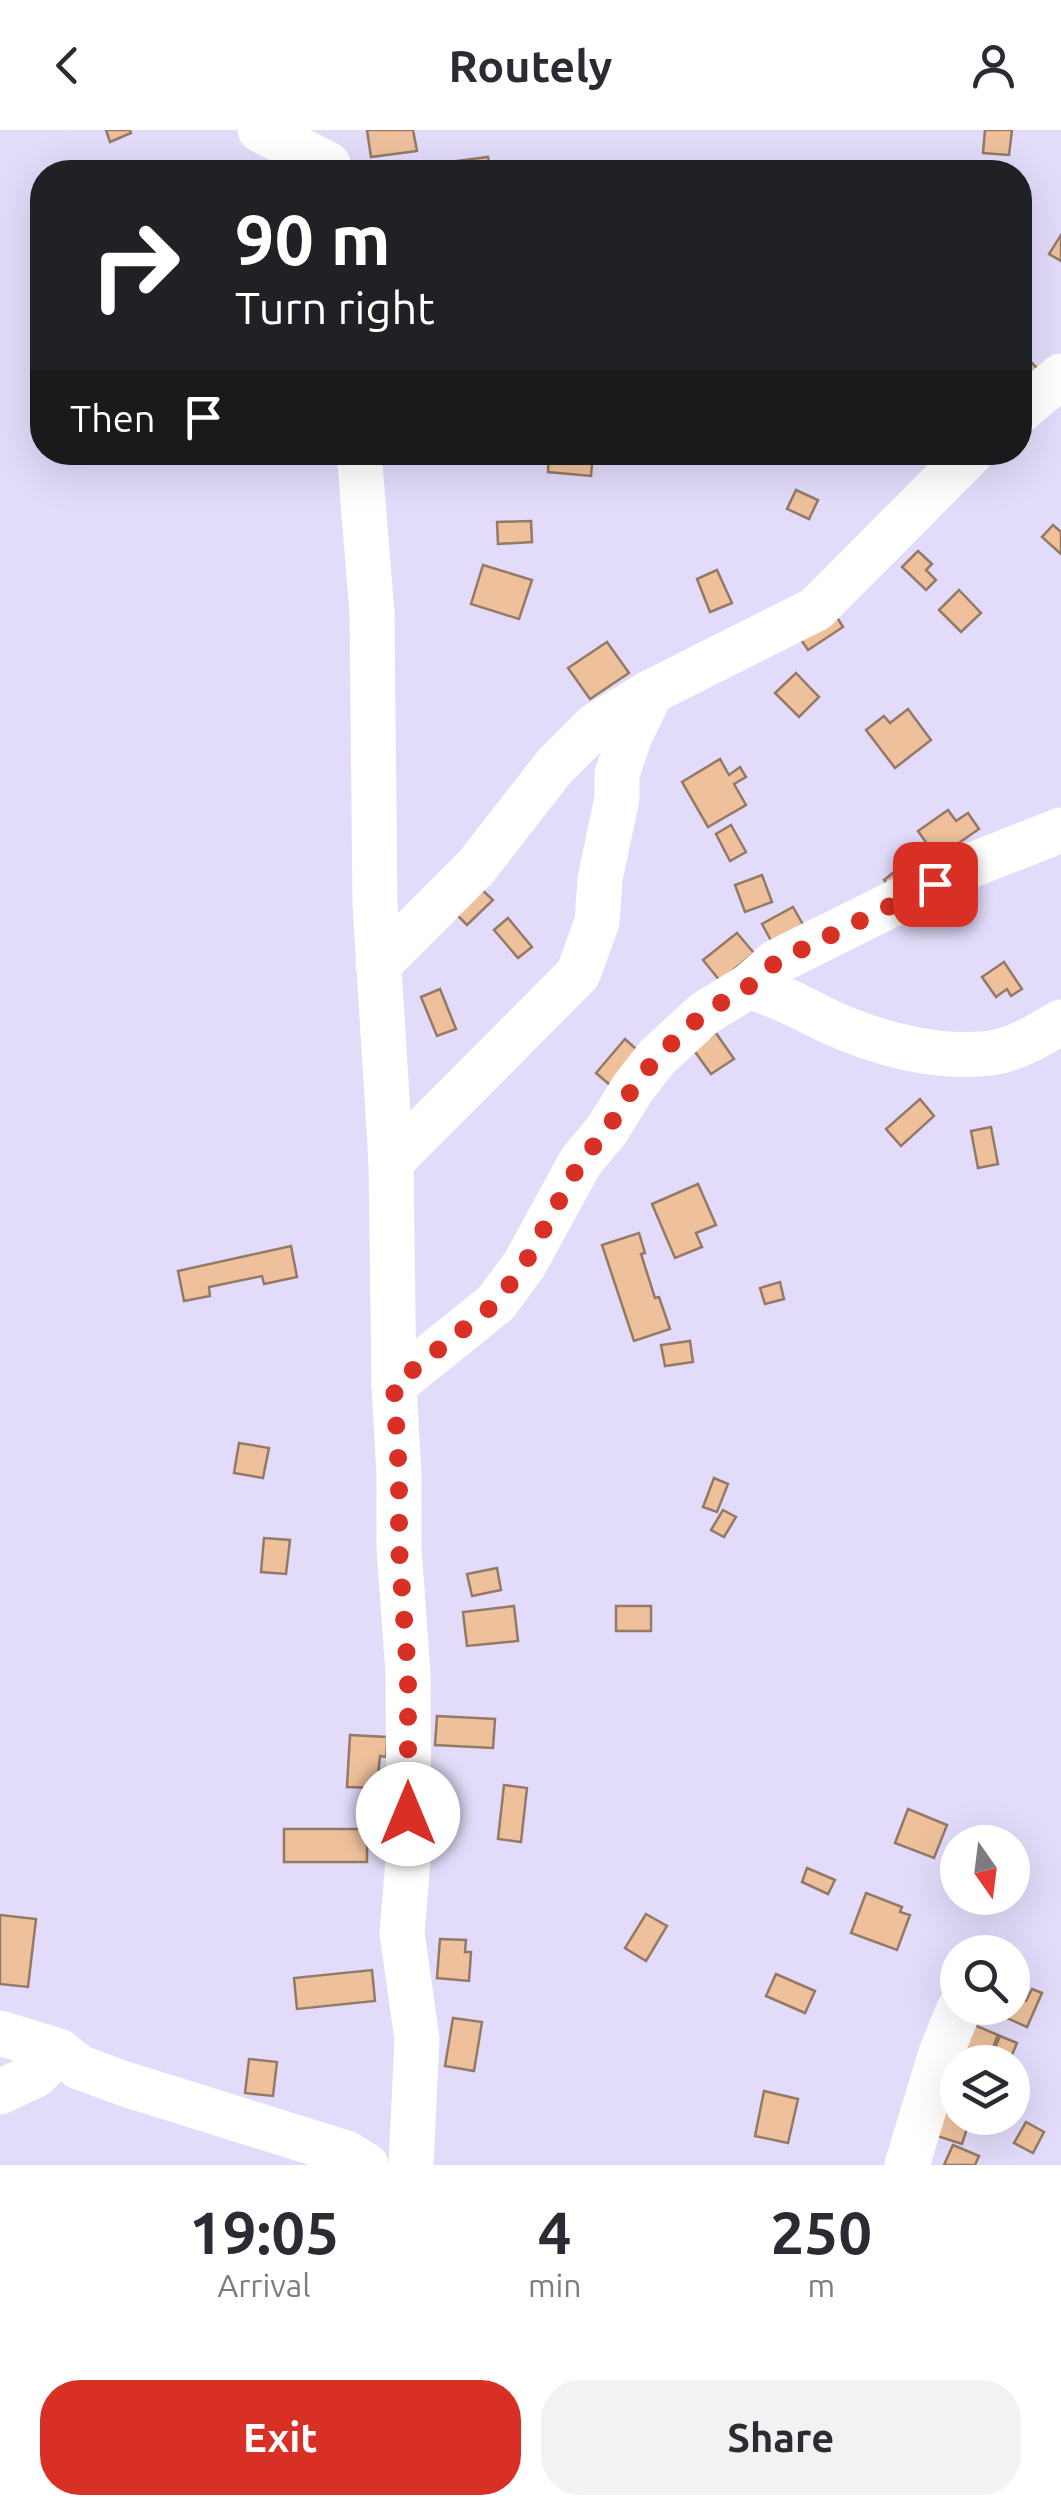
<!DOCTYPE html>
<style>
:root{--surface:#fff;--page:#f2f2f3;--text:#2b2b33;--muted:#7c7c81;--accent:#d93025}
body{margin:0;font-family:Ubuntu,sans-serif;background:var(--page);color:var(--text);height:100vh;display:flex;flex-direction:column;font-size:38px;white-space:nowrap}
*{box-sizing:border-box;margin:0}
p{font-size:32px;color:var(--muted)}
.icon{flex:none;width:55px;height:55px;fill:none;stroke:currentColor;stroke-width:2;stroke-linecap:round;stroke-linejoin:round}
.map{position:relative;height:2035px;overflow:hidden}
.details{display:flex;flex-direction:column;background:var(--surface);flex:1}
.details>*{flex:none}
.top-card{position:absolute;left:30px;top:30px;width:1002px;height:305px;border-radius:40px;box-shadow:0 10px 40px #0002;background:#202124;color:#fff;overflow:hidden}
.needle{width:65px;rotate:166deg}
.controls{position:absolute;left:940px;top:1695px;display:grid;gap:20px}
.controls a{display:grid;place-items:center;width:90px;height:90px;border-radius:50%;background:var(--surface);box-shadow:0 10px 40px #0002;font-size:50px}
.pin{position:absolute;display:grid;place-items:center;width:85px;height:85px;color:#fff;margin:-42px;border-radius:20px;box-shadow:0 5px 15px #0006}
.me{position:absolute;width:110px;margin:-55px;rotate:0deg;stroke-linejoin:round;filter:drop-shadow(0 0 8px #0008)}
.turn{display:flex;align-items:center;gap:35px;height:210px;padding:0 40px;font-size:45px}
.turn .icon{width:130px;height:130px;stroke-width:2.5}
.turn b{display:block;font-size:70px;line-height:85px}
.then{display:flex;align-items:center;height:95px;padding:0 40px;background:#0003;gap:20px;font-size:38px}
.eta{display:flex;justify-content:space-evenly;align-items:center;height:170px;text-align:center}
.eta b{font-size:60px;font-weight:700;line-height:70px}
.primary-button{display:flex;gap:20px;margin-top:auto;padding:20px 40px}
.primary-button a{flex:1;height:115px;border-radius:40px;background:var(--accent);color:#fff;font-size:40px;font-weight:700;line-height:115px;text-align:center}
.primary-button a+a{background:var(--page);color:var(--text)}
header{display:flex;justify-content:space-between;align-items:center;height:130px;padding:0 40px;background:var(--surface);font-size:45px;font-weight:700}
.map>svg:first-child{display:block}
.building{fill:#eec19c;stroke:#947a66;stroke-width:2.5}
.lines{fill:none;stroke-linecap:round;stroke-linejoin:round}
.minor{stroke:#fff;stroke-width:45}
.route{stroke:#d93025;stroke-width:18;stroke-dasharray:0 32.4}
</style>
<header><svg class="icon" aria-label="back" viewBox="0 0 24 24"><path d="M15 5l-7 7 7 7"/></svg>Routely<svg class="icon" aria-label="person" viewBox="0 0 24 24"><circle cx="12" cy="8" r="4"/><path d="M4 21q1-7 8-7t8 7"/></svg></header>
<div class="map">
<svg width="1061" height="2035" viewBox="0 0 1061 2035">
<rect width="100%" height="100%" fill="#e2dbfa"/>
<g class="building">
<path d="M 106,0 L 130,0 L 131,3 L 110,12 Z"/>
<path d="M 367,0 L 413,0 L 417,21 L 371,27 Z"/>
<path d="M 985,0 L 1012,0 L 1009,25 L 983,23 Z"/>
<path d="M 488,27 L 491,42 L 443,42 L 441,33 Z"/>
<path d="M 1061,105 L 1061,131 L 1049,124 Z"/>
<path d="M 1020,221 L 1038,239 L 1020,256 Z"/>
<path d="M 549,322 L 593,322 L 591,346 L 548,342 Z"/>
<path d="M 796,360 L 818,370 L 809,389 L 787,379 Z"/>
<path d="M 531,391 L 532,412 L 498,414 L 497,392 Z"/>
<path d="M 1053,395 L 1061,402 L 1061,424 L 1042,407 Z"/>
<path d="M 918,421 L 932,434 L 926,440 L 936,450 L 926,460 L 902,437 Z"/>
<path d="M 483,435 L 532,450 L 519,489 L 471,474 Z"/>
<path d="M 717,440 L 732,473 L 710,482 L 697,449 Z"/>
<path d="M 959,460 L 981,483 L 961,502 L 939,480 Z"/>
<path d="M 833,481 L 843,497 L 808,520 L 798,505 Z"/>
<path d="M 607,512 L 629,543 L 590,569 L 568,538 Z"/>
<path d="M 796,543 L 819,567 L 799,587 L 775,563 Z"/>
<path d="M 908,579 L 931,610 L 895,638 L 866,600 L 884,586 L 890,593 Z"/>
<path d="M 720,629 L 729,645 L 740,637 L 746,647 L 734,654 L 746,675 L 708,697 L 682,652 Z"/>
<path d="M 948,680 L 956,691 L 968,683 L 979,699 L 937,728 L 918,701 Z"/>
<path d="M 731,695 L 746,722 L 730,731 L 716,704 Z"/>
<path d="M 904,734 L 915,749 L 895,764 L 884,750 Z"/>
<path d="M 762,745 L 772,772 L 745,782 L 735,755 Z"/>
<path d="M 479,757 L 493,770 L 467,795 L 454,782 Z"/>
<path d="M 793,777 L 806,800 L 775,818 L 762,794 Z"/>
<path d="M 508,788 L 532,817 L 518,828 L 494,800 Z"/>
<path d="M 737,803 L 754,823 L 720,851 L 703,830 Z"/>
<path d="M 1004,832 L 1022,859 L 1011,866 L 1007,859 L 996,867 L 982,847 Z"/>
<path d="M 440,859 L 456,899 L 437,906 L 421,867 Z"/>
<path d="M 716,903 L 734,929 L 711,944 L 693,919 Z"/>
<path d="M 625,909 L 646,928 L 617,961 L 596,943 Z"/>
<path d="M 920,969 L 934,986 L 901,1016 L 886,999 Z"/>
<path d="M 991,997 L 998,1034 L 978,1038 L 971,1001 Z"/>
<path d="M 698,1054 L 716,1095 L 696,1103 L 702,1117 L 675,1128 L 652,1074 Z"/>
<path d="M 639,1103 L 645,1123 L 641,1124 L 655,1168 L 659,1167 L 670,1199 L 634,1211 L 602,1115 Z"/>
<path d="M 291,1116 L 297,1147 L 264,1154 L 262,1146 L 209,1157 L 210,1166 L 184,1171 L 178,1141 Z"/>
<path d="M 780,1152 L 784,1169 L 765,1174 L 760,1158 Z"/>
<path d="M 690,1211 L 693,1232 L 665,1236 L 661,1215 Z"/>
<path d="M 239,1313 L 269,1318 L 263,1348 L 234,1343 Z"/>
<path d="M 714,1348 L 728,1354 L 717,1382 L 703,1377 Z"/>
<path d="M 723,1380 L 736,1387 L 724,1407 L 711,1400 Z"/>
<path d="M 264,1408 L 290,1410 L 286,1444 L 261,1442 Z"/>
<path d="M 497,1438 L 501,1460 L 472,1466 L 467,1444 Z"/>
<path d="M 514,1476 L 518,1511 L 467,1516 L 463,1482 Z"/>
<rect x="616" y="1476" width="35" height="25"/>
<path d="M 437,1586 L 495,1589 L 493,1618 L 435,1615 Z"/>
<path d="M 350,1605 L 387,1607 L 386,1627 L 380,1626 L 377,1658 L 347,1657 Z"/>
<path d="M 504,1655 L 527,1658 L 521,1712 L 498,1709 Z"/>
<path d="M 908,1679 L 947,1695 L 934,1728 L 895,1713 Z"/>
<rect x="284" y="1699" width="83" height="33"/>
<path d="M 807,1738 L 835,1750 L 828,1764 L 802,1752 Z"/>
<path d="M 866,1763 L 902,1777 L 900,1782 L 910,1785 L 897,1820 L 851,1803 Z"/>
<path d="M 646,1784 L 667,1796 L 646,1831 L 625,1818 Z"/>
<path d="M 0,1785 L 36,1789 L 28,1857 L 0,1854 Z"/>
<path d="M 440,1809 L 466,1810 L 465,1822 L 471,1822 L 469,1851 L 437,1848 Z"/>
<path d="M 372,1840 L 375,1871 L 297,1879 L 294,1848 Z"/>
<path d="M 776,1844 L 815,1861 L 805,1883 L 766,1866 Z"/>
<path d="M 1032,1859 L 1042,1863 L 1027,1897 L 991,1881 L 992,1878 L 1012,1878 L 1012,1865 L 1026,1871 Z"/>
<path d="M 453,1888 L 482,1892 L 474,1941 L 445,1936 Z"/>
<path d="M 974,1895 L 998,1905 L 987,1932 L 961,1929 Z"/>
<path d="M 1000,1906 L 1017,1913 L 1009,1932 L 989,1932 Z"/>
<path d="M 249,1929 L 277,1932 L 273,1966 L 245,1963 Z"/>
<path d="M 764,1961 L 798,1969 L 788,2013 L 755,2006 Z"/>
<path d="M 941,1981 L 970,1989 L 962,2014 L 934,2005 Z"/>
<path d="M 1026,1992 L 1044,2002 L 1033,2023 L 1014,2013 Z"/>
<path d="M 953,2015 L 979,2026 L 975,2035 L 944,2035 Z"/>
</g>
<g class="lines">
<g class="minor">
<path d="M 260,0 L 328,34"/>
<path d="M 1020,281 L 1061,246"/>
<path d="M 359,322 L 372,483 L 375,774 L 391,1032 L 394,1255 L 399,1345 L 399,1418 L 408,1543 L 409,1719 L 402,1803 L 417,1909 L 411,2035"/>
<path d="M 378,835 L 476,737 L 554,637 L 596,595 L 651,562 L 816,479 L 972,322"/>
<path d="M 749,856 C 777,865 800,877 826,890 C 874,913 937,930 991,923 C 1017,919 1039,905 1061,892"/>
<path d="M 391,1032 L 578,844 L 597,792 L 600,749 L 617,668 L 617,644 L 630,606 L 651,562"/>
<path d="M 394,1255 L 496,1173 L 524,1135 L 581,1031 L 607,1000 L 633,958 L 657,927 L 705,883 L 749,856 L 776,832 L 967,737 L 1061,700"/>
<path d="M 0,1903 L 59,1921 L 79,1937 L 125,1954 L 346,2023 L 366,2035"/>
<path d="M 0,1962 L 36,1945 L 59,1921"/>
<path d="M 907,2035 L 941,1923 L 959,1879"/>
</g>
</g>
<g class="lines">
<path class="route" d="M 408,1684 L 408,1543 L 399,1418 L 399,1345 L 394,1255 L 496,1173 L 524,1135 L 581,1031 L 607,1000 L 633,958 L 657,927 L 704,883 L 749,856 L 776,832 L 935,754"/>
</g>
</svg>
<div class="controls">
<a><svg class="needle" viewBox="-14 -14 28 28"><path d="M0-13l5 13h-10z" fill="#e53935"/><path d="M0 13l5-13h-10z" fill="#7c7c81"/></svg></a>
<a><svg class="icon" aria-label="search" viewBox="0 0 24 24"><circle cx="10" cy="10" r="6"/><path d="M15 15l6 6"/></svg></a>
<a><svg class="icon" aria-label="layers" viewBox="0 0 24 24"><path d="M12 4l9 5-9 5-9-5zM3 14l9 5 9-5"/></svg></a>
</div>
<div class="pin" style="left:935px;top:754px;background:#d93025"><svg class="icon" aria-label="arrive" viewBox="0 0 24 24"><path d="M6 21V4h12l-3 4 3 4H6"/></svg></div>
<svg class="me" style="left:408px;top:1684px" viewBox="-20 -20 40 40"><circle r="19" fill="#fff"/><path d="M0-13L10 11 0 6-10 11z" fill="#d93025"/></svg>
<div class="top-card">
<div class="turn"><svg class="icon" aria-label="right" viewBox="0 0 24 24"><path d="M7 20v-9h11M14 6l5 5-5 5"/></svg><div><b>90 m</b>Turn right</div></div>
<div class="then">Then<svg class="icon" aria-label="arrive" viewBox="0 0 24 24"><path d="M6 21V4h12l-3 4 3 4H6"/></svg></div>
</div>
</div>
<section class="details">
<div class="eta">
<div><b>19:05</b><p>Arrival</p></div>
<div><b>4</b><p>min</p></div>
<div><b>250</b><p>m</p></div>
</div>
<div class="primary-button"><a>Exit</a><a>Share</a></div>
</section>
